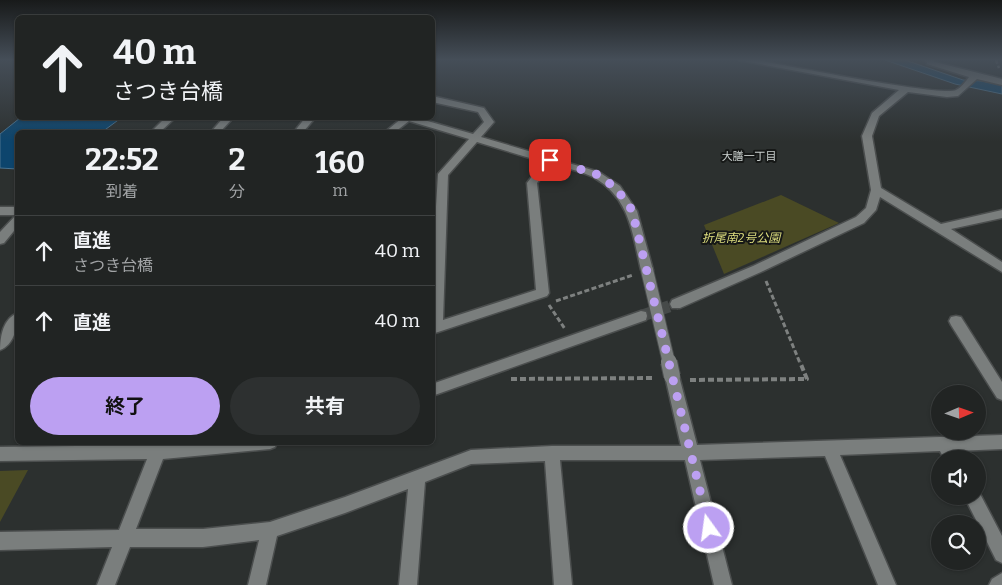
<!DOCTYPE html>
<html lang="ja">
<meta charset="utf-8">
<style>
:root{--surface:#212423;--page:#2d3030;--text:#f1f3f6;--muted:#a2a4a6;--line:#3e4141;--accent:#bca0f2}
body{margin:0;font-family:Bitter,"Noto Sans JP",serif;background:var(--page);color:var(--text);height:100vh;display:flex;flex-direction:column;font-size:19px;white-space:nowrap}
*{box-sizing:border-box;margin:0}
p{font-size:16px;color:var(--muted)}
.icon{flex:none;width:28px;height:28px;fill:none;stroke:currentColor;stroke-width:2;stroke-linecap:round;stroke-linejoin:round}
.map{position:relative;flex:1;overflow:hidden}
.panel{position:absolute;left:15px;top:130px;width:420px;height:315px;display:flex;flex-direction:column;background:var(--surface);border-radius:8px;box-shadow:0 1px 4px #0004,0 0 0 1px var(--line)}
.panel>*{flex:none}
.guide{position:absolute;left:15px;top:15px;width:420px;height:105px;border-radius:8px;box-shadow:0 1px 4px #0004,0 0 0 1px var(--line);background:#212423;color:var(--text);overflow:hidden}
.needle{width:32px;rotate:88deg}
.buttons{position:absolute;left:931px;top:385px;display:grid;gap:10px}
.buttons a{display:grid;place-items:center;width:55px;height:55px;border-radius:50%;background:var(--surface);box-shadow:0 1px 4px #0004,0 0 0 1px var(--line);font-size:25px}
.pin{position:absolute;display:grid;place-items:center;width:42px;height:42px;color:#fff;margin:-21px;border-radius:10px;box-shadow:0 2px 8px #0006}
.me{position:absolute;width:55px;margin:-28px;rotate:346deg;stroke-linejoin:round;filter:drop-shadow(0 0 4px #0008)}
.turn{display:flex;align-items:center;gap:18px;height:105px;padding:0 15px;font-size:22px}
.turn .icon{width:65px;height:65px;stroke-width:2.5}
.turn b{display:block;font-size:35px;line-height:42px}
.eta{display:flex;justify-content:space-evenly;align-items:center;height:85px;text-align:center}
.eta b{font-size:30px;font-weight:700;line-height:35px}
.primary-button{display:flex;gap:10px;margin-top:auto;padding:10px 15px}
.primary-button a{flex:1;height:58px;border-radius:30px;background:var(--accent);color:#111;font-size:20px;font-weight:700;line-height:58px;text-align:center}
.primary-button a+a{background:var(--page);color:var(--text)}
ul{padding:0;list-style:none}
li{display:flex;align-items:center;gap:15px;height:70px;padding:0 15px;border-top:1px solid var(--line)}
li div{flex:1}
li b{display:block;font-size:19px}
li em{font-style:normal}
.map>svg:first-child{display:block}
.green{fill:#4a4a24}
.water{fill:#0d456d;stroke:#4a728e}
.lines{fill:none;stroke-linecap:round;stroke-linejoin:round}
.minor-tunnel{stroke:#464a49;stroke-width:12;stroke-dasharray:12 6;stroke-linecap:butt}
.minor-casing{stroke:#4b4e4e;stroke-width:3}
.tertiary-casing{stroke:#4b4e4e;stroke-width:3}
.path-far2{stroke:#7e8180;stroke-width:2.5;stroke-dasharray:4 2;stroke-linecap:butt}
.path-far1{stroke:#7e8180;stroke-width:3;stroke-dasharray:5 2.5;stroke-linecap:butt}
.path{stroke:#7e8180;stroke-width:4;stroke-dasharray:6 3;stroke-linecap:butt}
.minor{fill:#7a7e7d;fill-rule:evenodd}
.tertiary{fill:#7a7e7d;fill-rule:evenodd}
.minor-bridge-far1-casing{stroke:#4b4e4e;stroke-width:14;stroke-linecap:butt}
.minor-bridge-casing{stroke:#4b4e4e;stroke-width:18;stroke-linecap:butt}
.minor-bridge-far1{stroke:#7a7e7d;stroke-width:12}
.minor-bridge{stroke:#7a7e7d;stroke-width:16}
.route{stroke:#bca0f2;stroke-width:9;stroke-dasharray:0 16.2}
.labels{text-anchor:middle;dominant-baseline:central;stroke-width:4;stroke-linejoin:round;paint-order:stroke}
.far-neighbourhood-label{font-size:11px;fill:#c9cfcd;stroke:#161817}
.park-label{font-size:12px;font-style:italic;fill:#dede7e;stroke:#161817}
</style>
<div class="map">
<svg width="1002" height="585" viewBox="0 0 1002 585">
<rect width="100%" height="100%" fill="#2c302f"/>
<g class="green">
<path d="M 781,195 L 839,223 L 724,274 L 704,225 Z"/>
<path d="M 28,470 L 0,522 L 0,471 Z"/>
</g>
<g class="water">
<path d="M 885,60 L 905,60 L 963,80 L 982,81 L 1002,85 L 1002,94 L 955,84 Z"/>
<path d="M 20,118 L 121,118 L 102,132 L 18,132 L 17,169 L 0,168 L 0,134 Z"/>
</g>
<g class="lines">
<path class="minor-tunnel" d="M 641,316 L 676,304"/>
<g class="minor-casing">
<g id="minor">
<path d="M 738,60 L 757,60 C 783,65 943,97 956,90 C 961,88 966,81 969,77 L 927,64 L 927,60 L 1002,79 L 1002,85 L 977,79 L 958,96 L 947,97 L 908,92 L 879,116 L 872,136 L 881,188 L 941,224 L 1002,210 L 1002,218 L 951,229 L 1002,262 L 1002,272 L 880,197 L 876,210 L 864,223 L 761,272 L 680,308 L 672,308 L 670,304 L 672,300 L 753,266 L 856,217 L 866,208 L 871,190 L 862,136 L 872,113 L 899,90 Z"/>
<path d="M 432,96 L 484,108 L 494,122 L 481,137 L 599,172 L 620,186 L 637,211 L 653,270 L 651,273 L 647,274 L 641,270 C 632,232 630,198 593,177 C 581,171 565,168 552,164 L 537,183 L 549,293 L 547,296 L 432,334 L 432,271 L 438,174 L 469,139 L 409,121 L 395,132 L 385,132 L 402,118 L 417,118 L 473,134 L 484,122 L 478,112 L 432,102 ZM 477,142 L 543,162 L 527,183 L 536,290 L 443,320 L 448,175 Z"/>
<path d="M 223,118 L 233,118 L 220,132 L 211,132 Z"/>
<path d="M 305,118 L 315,118 L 303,132 L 294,132 Z"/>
<path d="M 0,207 L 18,207 L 18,226 L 4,243 L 0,244 L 0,232 L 16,215 L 0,215 Z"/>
<path d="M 641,311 L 646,312 L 647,316 L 646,320 L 432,396 L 432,384 Z"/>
<path d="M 956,316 L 961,317 L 1002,382 L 1002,400 L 997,398 L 951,325 L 949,321 L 951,317 Z"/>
<path d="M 672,370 L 677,372 L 679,376 L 697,445 L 1002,435 L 1002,449 L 956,451 L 960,459 L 944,459 L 940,451 L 840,455 L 896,585 L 878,585 L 825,456 L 700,460 L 732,585 L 714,585 L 685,460 L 560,460 L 572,585 L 554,585 L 545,461 L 471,464 L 425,482 L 417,585 L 399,585 L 408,489 L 345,513 L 277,536 L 266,585 L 248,585 L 259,540 L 203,547 L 130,547 L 115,585 L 97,585 L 112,547 L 0,550 L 0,532 L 119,530 L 147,459 L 0,461 L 0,447 L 153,445 L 154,442 L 277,442 L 275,447 L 270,449 L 163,459 L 136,529 L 203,529 L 270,522 L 345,497 L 471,450 L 552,446 L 681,446 L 665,376 L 667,372 Z"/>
<path d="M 978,490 L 1002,536 L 1002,563 L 996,560 L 964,496 L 978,496 Z"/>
<path d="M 1002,573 L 1002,585 L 989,585 L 992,579 Z"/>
</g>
</g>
<g class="tertiary-casing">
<g id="tertiary">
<path d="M 923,60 L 933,60 L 934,62 L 930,64 Z"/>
<path d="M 165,118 L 175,118 L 160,132 L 151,132 Z"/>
<path d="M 18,313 C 18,326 14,345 0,350 C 0,337 3,318 18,313 Z"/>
</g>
</g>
<path class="path-far2" d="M 996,60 L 999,68"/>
<g class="path-far1">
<path d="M 766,281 L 800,363"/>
<path d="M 556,301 L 633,275"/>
<path d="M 549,305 L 565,329"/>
</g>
<g class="path">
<path d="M 511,379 L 655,378"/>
<path d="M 690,380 L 807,379 L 800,362"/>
</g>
<use href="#minor" class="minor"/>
<use href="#tertiary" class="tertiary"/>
<g class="minor-bridge-far1-casing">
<path id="minor-bridge-far1" d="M 647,270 L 669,363"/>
</g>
<g class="minor-bridge-casing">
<path id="minor-bridge" d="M 669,362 L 672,376"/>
</g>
<use href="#minor-bridge-far1" class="minor-bridge-far1"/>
<use href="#minor-bridge" class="minor-bridge"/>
</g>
<linearGradient id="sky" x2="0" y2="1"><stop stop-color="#181a1a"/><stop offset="0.42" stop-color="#454e58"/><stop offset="1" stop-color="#454e58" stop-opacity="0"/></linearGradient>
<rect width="1002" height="142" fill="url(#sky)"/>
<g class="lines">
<path class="route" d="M 550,160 L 596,174 L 616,188 L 632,210 L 709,528"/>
</g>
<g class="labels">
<g class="far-neighbourhood-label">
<text x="749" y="156">大膳一丁目</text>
</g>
<g class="park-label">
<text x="741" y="238">折尾南2号公園</text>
</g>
</g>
</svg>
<div class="buttons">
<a><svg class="needle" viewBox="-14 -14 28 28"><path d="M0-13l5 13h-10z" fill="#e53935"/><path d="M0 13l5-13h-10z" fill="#a2a4a6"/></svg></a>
<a><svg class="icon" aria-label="sound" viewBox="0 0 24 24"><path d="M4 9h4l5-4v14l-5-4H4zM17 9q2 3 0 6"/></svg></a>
<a><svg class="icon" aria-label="search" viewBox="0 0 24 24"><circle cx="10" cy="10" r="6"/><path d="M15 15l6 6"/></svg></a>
</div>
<div class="pin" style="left:550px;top:160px;background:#d93025"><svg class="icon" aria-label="arrive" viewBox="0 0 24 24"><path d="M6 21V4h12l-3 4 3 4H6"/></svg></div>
<svg class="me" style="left:709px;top:528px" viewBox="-20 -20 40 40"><circle r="17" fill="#bca0f2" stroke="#fff" stroke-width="3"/><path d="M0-11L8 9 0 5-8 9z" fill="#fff"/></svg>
<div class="guide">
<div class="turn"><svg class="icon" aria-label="ahead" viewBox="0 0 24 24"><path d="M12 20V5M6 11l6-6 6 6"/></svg><div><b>40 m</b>さつき台橋</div></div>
</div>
<section class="panel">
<div class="eta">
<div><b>22:52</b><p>到着</p></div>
<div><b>2</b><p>分</p></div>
<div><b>160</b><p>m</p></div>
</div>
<ul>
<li><svg class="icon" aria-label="ahead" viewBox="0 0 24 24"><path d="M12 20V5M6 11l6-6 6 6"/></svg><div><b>直進</b><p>さつき台橋</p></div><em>40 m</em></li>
<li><svg class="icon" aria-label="ahead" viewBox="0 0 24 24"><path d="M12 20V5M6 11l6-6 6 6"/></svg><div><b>直進</b></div><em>40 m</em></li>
</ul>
<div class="primary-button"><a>終了</a><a>共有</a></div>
</section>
</div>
